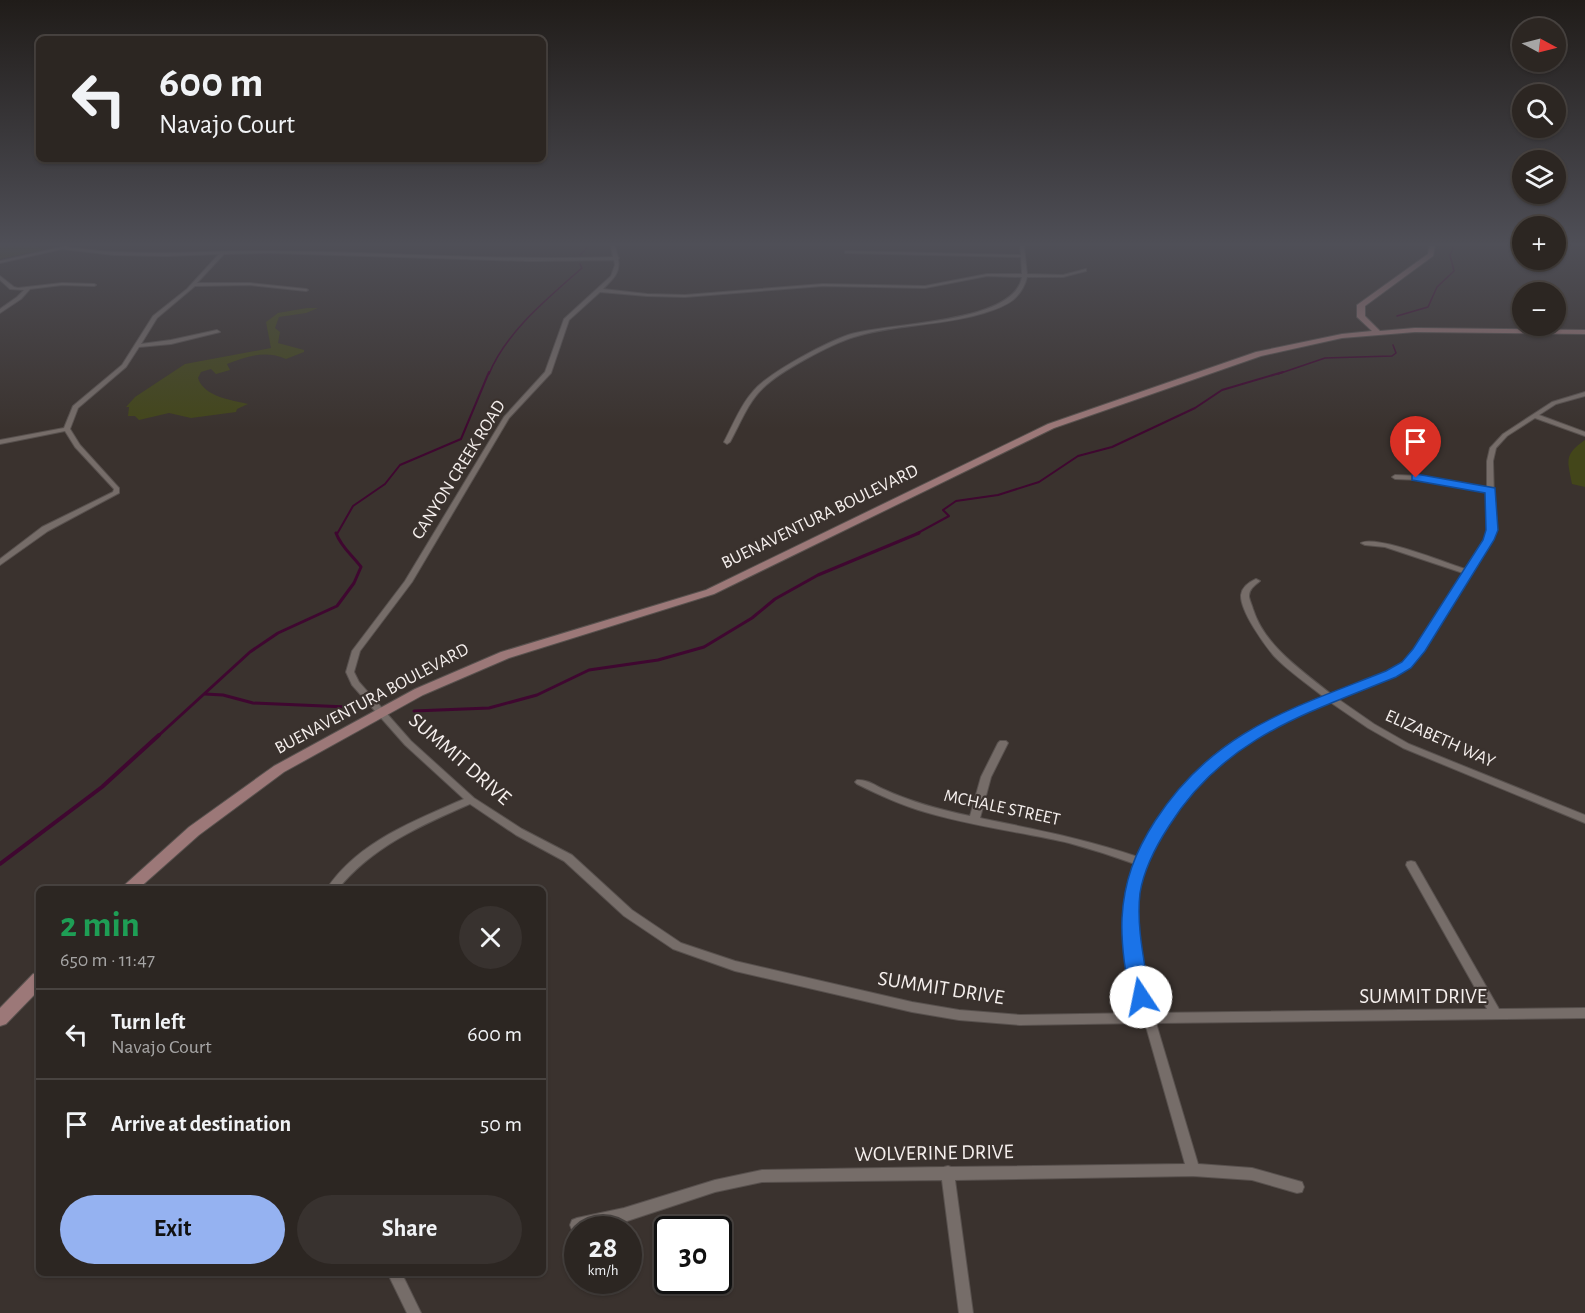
<!DOCTYPE html>
<meta charset="utf-8">
<style>
:root{--surface:#2c2622;--page:#38322f;--text:#f1f3f6;--muted:#a6a5a5;--line:#484340;--accent:#95b2f1}
body{margin:0;font-family:"Alegreya Sans",sans-serif;background:var(--page);color:var(--text);height:100vh;display:flex;flex-direction:column;font-size:22px;white-space:nowrap}
*{box-sizing:border-box;margin:0}
p{font-size:20px;color:var(--muted)}
.icon{flex:none;width:33px;height:33px;fill:none;stroke:currentColor;stroke-width:2;stroke-linecap:round;stroke-linejoin:round}
.map{position:relative;flex:1;overflow:hidden}
.side{position:absolute;left:36px;top:886px;width:510px;height:390px;display:flex;flex-direction:column;background:var(--surface);border-radius:9px;box-shadow:0 2px 4px #0004,0 0 0 2px var(--line)}
.side>*{flex:none}
.guide{position:absolute;left:36px;top:36px;width:510px;height:126px;border-radius:9px;box-shadow:0 2px 4px #0004,0 0 0 2px var(--line);background:#2c2622;color:var(--text);overflow:hidden}
.needle{width:39px;rotate:97deg}
.controls{position:absolute;left:1512px;top:18px;display:grid;gap:12px}
.controls a{display:grid;place-items:center;width:54px;height:54px;border-radius:50%;background:var(--surface);box-shadow:0 2px 4px #0004,0 0 0 2px var(--line);font-size:30px}
.speed{position:absolute;left:564px;top:1216px;display:flex;gap:12px;font-size:30px;font-weight:700;text-align:center}
.speed>*{display:grid;place-content:center;width:78px;height:78px;border-radius:50%;background:var(--surface);box-shadow:0 2px 4px #0004,0 0 0 2px var(--line);line-height:1}
.speed small{font-size:15px;font-weight:400}
.speed .limit{border:3px solid #111;border-radius:9px;background:#fff;color:#111}
.pin{position:absolute;display:grid;place-items:center;width:51px;height:51px;color:#fff;margin:-62px -26px;border-radius:50% 50% 50% 0;rotate:-45deg;box-shadow:0 0 6px #0007}
.pin .icon{rotate:45deg}
.me{position:absolute;width:66px;margin:-33px;rotate:349deg;stroke-linejoin:round;filter:drop-shadow(0 0 4px #0008)}
.turn{display:flex;align-items:center;gap:21px;height:126px;padding:0 24px;font-size:27px}
.turn .icon{width:78px;height:78px;stroke-width:2.5}
.turn b{display:block;font-size:42px;line-height:51px}
.round{display:grid;place-items:center;flex:none;width:63px;height:63px;border-radius:32px;background:var(--page)}
.overview{display:flex;align-items:center;justify-content:space-between;height:102px;padding:0 24px}
h1{font-size:36px;font-weight:600;line-height:45px;color:#1e9e55}
.action{display:flex;gap:12px;margin-top:auto;padding:12px 24px}
.action a{flex:1;height:69px;border-radius:36px;background:var(--accent);color:#111;font-size:24px;font-weight:600;line-height:69px;text-align:center}
.action a+a{background:var(--page);color:var(--text)}
ul{padding:0;list-style:none}
li{display:flex;align-items:center;gap:18px;height:90px;padding:0 24px;border-top:2px solid var(--line)}
li div{flex:1}
li b{display:block;font-size:22px}
li em{font-style:normal}
.map>svg:first-child{display:block}
.green{fill:#43461a}
.lines{fill:none;stroke-linecap:round;stroke-linejoin:round}
.stream-far3{stroke:#3f0730;stroke-width:1.5}
.stream-far2{stroke:#3f0730;stroke-width:2}
.stream-far1{stroke:#3f0730;stroke-width:3}
.stream{stroke:#3f0730;stroke-width:4}
.street-casing{stroke:#58514e;stroke-width:2}
.secondary-casing{stroke:#58514e;stroke-width:2}
.street{fill:#766d69;fill-rule:evenodd}
.secondary{fill:#9c7878;fill-rule:evenodd}
.route{fill:#1a73e8;stroke:#114b97;stroke-width:1.5}
.labels{text-anchor:middle;dominant-baseline:central;stroke-width:4.5;stroke-linejoin:round;paint-order:stroke}
.street-label{font-size:18px;fill:#f5efed;stroke:#3a322e}
.near-street-label{font-size:21px;fill:#f5efed;stroke:#3a322e}
</style>
<div class="map">
<svg width="1585" height="1313" viewBox="0 0 1585 1313">
<rect width="100%" height="100%" fill="#3a322e"/>
<g class="green">
<path d="M 0,246 L 35,246 L 43,250 L 0,259 Z"/>
<path d="M 307,308 L 318,308 L 306,313 L 279,317 L 275,328 L 280,332 L 278,343 L 304,350 L 304,352 L 286,359 C 266,350 247,356 227,364 L 230,370 L 216,374 L 211,369 L 201,372 L 198,378 C 204,397 232,400 248,404 L 237,409 L 236,412 L 191,418 L 169,413 L 139,420 L 135,416 L 128,416 L 129,407 L 126,407 L 135,397 L 185,364 L 271,348 L 266,322 L 278,313 Z"/>
<path d="M 1585,440 L 1585,487 L 1572,484 C 1568,461 1563,455 1585,440 Z"/>
</g>
<g class="lines">
<g class="stream-far3">
<path d="M 580,255 L 589,246"/>
<path d="M 1397,316 L 1428,307 L 1437,287 L 1454,271 L 1450,255 L 1454,246"/>
<path d="M 489,374 C 506,332 548,298 582,268 L 580,264"/>
<path d="M 1278,374 L 1325,358 L 1392,356 L 1396,353 L 1393,345"/>
</g>
<g class="stream-far2">
<path d="M 337,534 L 353,506 L 385,484 L 400,465 L 461,439 L 489,372"/>
<path d="M 916,534 L 949,516 L 943,510 L 956,501 L 998,495 L 1039,482 L 1078,456 L 1112,447 L 1195,408 L 1222,390 L 1283,372"/>
</g>
<g class="stream-far1">
<path d="M 205,694 L 223,695 L 253,703 L 347,707"/>
<path d="M 414,711 L 489,708 L 537,695 L 589,670 L 658,660 L 704,647 L 752,618 L 775,599 L 818,575 L 919,533"/>
<path d="M 157,737 L 250,652 L 278,633 L 337,606 L 354,583 L 361,567 C 352,555 341,547 336,533"/>
</g>
<path class="stream" d="M 0,864 L 102,787 L 159,735"/>
<g class="street-casing">
<g id="street">
<path d="M 66,246 L 68,247 C 136,258 204,250 272,251 C 386,252 499,261 613,257 L 611,246 L 615,246 L 618,257 L 619,258 L 618,259 C 621,273 612,280 603,289 L 647,294 L 685,295 L 823,284 L 925,286 L 987,274 L 1022,274 L 1021,257 L 845,253 L 845,251 L 847,251 L 1021,255 L 1020,246 L 1024,246 L 1027,274 L 1063,275 L 1086,269 L 1086,271 L 1063,277 L 1027,277 C 1025,286 1020,294 1013,300 C 1005,306 994,310 984,313 C 942,326 895,324 854,337 C 831,344 780,371 763,388 C 748,402 740,424 730,442 L 727,444 L 724,442 C 735,421 744,396 764,381 C 785,365 823,344 848,335 C 886,322 1014,325 1022,277 L 987,276 L 925,288 L 823,286 L 685,297 L 647,296 L 600,292 L 569,320 L 551,373 L 509,418 L 412,582 L 360,651 L 354,672 L 359,682 L 411,741 L 474,798 L 522,829 L 572,855 L 632,910 L 681,943 L 735,961 L 912,1002 L 959,1010 L 1020,1015 L 1142,1013 C 1128,962 1118,917 1135,864 C 1113,856 1091,849 1069,843 C 1021,832 972,826 925,812 C 901,805 879,795 857,784 L 855,782 L 857,780 C 866,779 875,785 883,789 C 911,802 941,810 970,816 L 981,777 L 998,743 L 1000,741 L 1006,741 L 1008,743 L 991,777 L 980,818 C 1033,829 1086,839 1138,857 C 1162,804 1201,758 1253,729 C 1276,717 1300,707 1325,698 C 1309,685 1287,670 1274,656 C 1264,644 1240,611 1241,595 C 1242,587 1249,582 1256,579 L 1260,581 C 1255,585 1249,589 1249,596 C 1249,599 1252,605 1253,609 C 1265,647 1303,671 1332,695 C 1358,685 1387,677 1408,658 L 1463,573 L 1385,547 L 1365,545 L 1361,543 C 1377,535 1446,563 1465,569 L 1487,535 L 1487,492 L 1421,480 L 1395,479 L 1392,477 L 1395,475 L 1421,476 L 1487,488 L 1487,461 L 1490,448 L 1503,434 L 1552,402 L 1585,392 L 1585,396 L 1556,404 L 1539,415 L 1585,432 L 1585,436 L 1535,418 L 1507,436 L 1496,448 L 1493,461 L 1495,535 L 1471,571 L 1473,573 L 1469,575 L 1414,662 L 1396,674 L 1338,699 L 1374,724 L 1409,744 L 1585,815 L 1585,823 L 1403,748 L 1368,728 L 1330,702 C 1302,713 1273,724 1247,741 C 1187,779 1136,846 1136,919 C 1136,951 1145,983 1153,1013 L 1487,1009 L 1406,865 L 1407,862 L 1411,861 L 1415,862 L 1499,1009 L 1585,1008 L 1585,1018 L 1156,1023 L 1198,1164 L 1252,1168 L 1302,1182 L 1304,1187 L 1302,1192 L 1297,1193 L 1252,1180 L 1193,1176 L 955,1180 L 973,1313 L 959,1313 L 942,1180 L 762,1182 L 715,1192 L 624,1222 L 601,1228 L 578,1230 L 577,1232 L 572,1230 L 570,1225 L 572,1220 L 577,1218 L 624,1208 L 715,1180 L 762,1170 L 944,1167 L 948,1166 L 951,1167 L 1185,1164 L 1145,1023 L 1020,1025 L 959,1020 L 912,1012 L 735,971 L 673,949 L 624,916 L 564,861 L 516,835 L 470,804 C 420,826 373,846 337,890 L 326,890 C 357,842 414,821 464,799 L 405,745 L 352,685 L 346,672 L 352,651 L 405,581 L 504,417 L 545,372 L 564,319 L 611,276 L 615,265 L 614,260 L 530,261 L 271,253 L 224,254 L 197,283 L 250,283 L 306,289 L 308,290 L 306,291 L 250,285 L 195,286 L 157,318 L 141,344 L 171,340 L 217,330 L 220,332 L 171,344 L 139,347 L 126,367 L 78,408 L 70,429 L 80,445 L 119,488 L 119,493 L 48,531 L 0,565 L 0,559 L 42,527 L 113,492 L 114,489 L 75,447 L 65,431 L 0,444 L 0,440 L 64,428 L 73,406 L 122,365 L 153,316 L 187,289 L 219,254 L 167,256 L 114,255 L 62,249 L 0,263 L 0,261 Z"/>
<path d="M 0,276 L 14,287 L 18,288 L 62,283 L 94,284 L 96,285 L 94,286 L 62,285 L 30,289 L 21,299 L 0,313 L 0,309 L 17,297 L 24,290 L 10,289 L 0,280 Z"/>
<path d="M 388,1274 L 402,1274 L 421,1313 L 407,1313 Z"/>
</g>
</g>
<g class="secondary-casing">
<g id="secondary">
<path d="M 1429,246 L 1435,246 L 1433,256 L 1365,306 L 1365,316 L 1380,331 L 1415,328 L 1585,330 L 1585,334 L 1415,332 L 1342,338 L 1261,356 L 1054,428 L 714,594 L 509,658 L 423,695 L 284,772 L 199,835 L 137,890 L 119,890 L 189,827 L 274,766 L 415,689 L 501,652 L 706,590 L 1048,424 L 1256,352 L 1342,334 L 1372,331 L 1357,317 L 1357,305 L 1428,254 Z"/>
<path d="M 39,972 L 39,990 L 6,1024 L 0,1026 L 0,1008 L 33,974 Z"/>
</g>
</g>
<use href="#street" class="street"/>
<use href="#secondary" class="secondary"/>
</g>
<linearGradient id="sky" x2="0" y2="1"><stop stop-color="#201c19"/><stop offset="0.57" stop-color="#4f4f57"/><stop offset="1" stop-color="#4f4f57" stop-opacity="0"/></linearGradient>
<rect width="1585" height="429" fill="url(#sky)"/>
<path class="route" d="M 1416,474 L 1495,488 L 1498,530 L 1494,540 L 1425,651 L 1411,668 L 1396,677 C 1305,714 1224,738 1169,826 C 1156,846 1144,869 1140,893 C 1136,928 1145,963 1150,997 L 1148,1003 L 1141,1005 L 1134,1003 C 1125,983 1121,940 1122,918 C 1124,881 1135,852 1155,821 C 1214,730 1291,709 1386,671 L 1402,662 L 1413,649 L 1483,540 L 1486,530 L 1485,493 L 1412,480 L 1412,475 Z"/>
<g class="labels">
<g class="street-label">
<text transform="translate(459 470) rotate(-58)">CANYON CREEK ROAD</text>
<text transform="translate(820 517) rotate(-26)">BUENAVENTURA BOULEVARD</text>
<text transform="translate(372 699) rotate(-28)">BUENAVENTURA BOULEVARD</text>
<text transform="translate(1440 739) rotate(24)">ELIZABETH WAY</text>
<text transform="translate(1002 808) rotate(12)">MCHALE STREET</text>
</g>
<g class="near-street-label">
<text transform="translate(460 759) rotate(41)">SUMMIT DRIVE</text>
<text transform="translate(941 988) rotate(9)">SUMMIT DRIVE</text>
<text x="1423" y="996">SUMMIT DRIVE</text>
<text transform="translate(934 1153) rotate(-1)">WOLVERINE DRIVE</text>
</g>
</g>
</svg>
<div class="controls">
<a><svg class="needle" viewBox="-14 -14 28 28"><path d="M0-13l5 13h-10z" fill="#e53935"/><path d="M0 13l5-13h-10z" fill="#a6a5a5"/></svg></a>
<a><svg class="icon" aria-label="search" viewBox="0 0 24 24"><circle cx="10" cy="10" r="6"/><path d="M15 15l6 6"/></svg></a>
<a><svg class="icon" aria-label="layers" viewBox="0 0 24 24"><path d="M12 4l9 5-9 5-9-5zM3 14l9 5 9-5"/></svg></a>
<a>+</a>
<a>−</a>
</div>
<div class="speed"><div>28<small>km/h</small></div><div class="limit">30</div></div>
<div class="pin" style="left:1416px;top:478px;background:#d93025"><svg class="icon" aria-label="arrive" viewBox="0 0 24 24"><path d="M6 21V4h12l-3 4 3 4H6"/></svg></div>
<svg class="me" style="left:1141px;top:997px" viewBox="-20 -20 40 40"><circle r="19" fill="#fff"/><path d="M0-13L10 11 0 6-10 11z" fill="#1a73e8"/></svg>
<div class="guide">
<div class="turn"><svg class="icon" aria-label="left" viewBox="0 0 24 24"><path d="M17 20v-9H6M10 6l-5 5 5 5"/></svg><div><b>600 m</b>Navajo Court</div></div>
</div>
<section class="side">
<div class="overview"><div><h1>2 min</h1><p>650 m · 11:47</p></div><a class="round"><svg class="icon" aria-label="close" viewBox="0 0 24 24"><path d="M6 6l12 12M18 6L6 18"/></svg></a></div>
<ul>
<li><svg class="icon" aria-label="left" viewBox="0 0 24 24"><path d="M17 20v-9H6M10 6l-5 5 5 5"/></svg><div><b>Turn left</b><p>Navajo Court</p></div><em>600 m</em></li>
<li><svg class="icon" aria-label="arrive" viewBox="0 0 24 24"><path d="M6 21V4h12l-3 4 3 4H6"/></svg><div><b>Arrive at destination</b></div><em>50 m</em></li>
</ul>
<div class="action"><a>Exit</a><a>Share</a></div>
</section>
</div>
